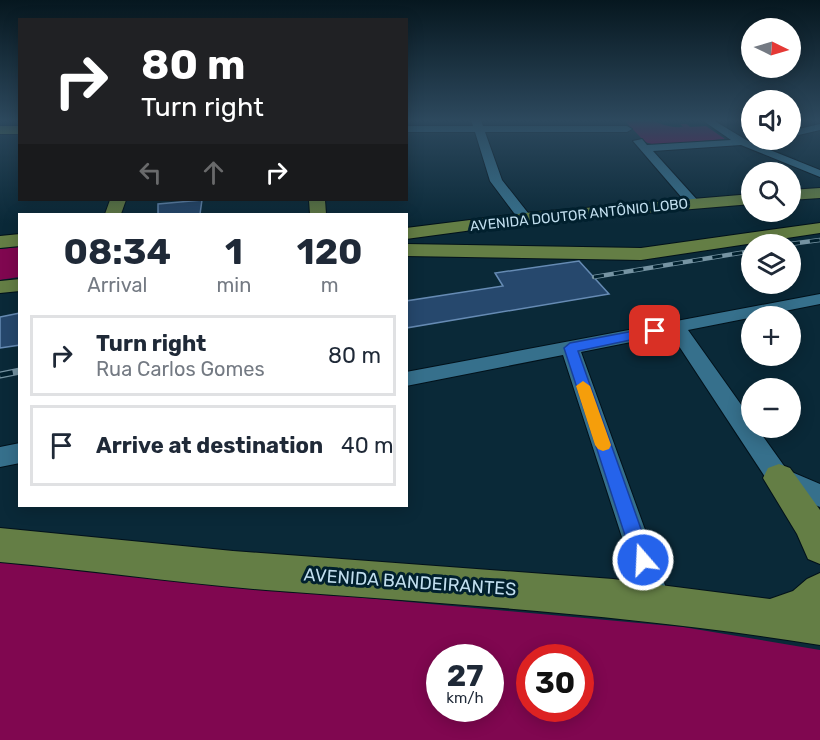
<!DOCTYPE html>
<meta charset="utf-8">
<style>
:root{--surface:#fff;--page:#f2f2f3;--text:#1f2937;--muted:#747a83;--line:#e0e1e3}
body{margin:0;font-family:Rubik,sans-serif;background:var(--page);color:var(--text);height:100vh;display:flex;flex-direction:column;font-size:22px;white-space:nowrap}
*{box-sizing:border-box;margin:0}
p{font-size:20px;color:var(--muted)}
.icon{flex:none;width:33px;height:33px;fill:none;stroke:currentColor;stroke-width:2;stroke-linecap:round;stroke-linejoin:round}
.map{position:relative;flex:1;overflow:hidden}
.sheet{position:absolute;left:18px;top:213px;width:390px;height:294px;display:flex;flex-direction:column;background:var(--surface);border-radius:0px;box-shadow:0 3px 15px #0003}
.sheet>*{flex:none}
.hud{position:absolute;left:18px;top:18px;width:390px;height:183px;border-radius:0px;box-shadow:0 3px 15px #0003;background:#202124;color:#fff;overflow:hidden}
.needle{width:39px;rotate:95deg}
.controls{position:absolute;left:741px;top:18px;display:grid;gap:12px}
.controls a{display:grid;place-items:center;width:60px;height:60px;border-radius:50%;background:var(--surface);box-shadow:0 3px 15px #0003;font-size:30px}
.speed{position:absolute;left:426px;top:644px;display:flex;gap:12px;font-size:30px;font-weight:700;text-align:center}
.speed>*{display:grid;place-content:center;width:78px;height:78px;border-radius:50%;background:var(--surface);box-shadow:0 3px 15px #0003;line-height:1}
.speed small{font-size:15px;font-weight:400}
.speed .limit{border:9px solid #d22;background:#fff;color:#111}
.pin{position:absolute;display:grid;place-items:center;width:51px;height:51px;color:#fff;margin:-26px;border-radius:12px;box-shadow:0 3px 9px #0006}
.me{position:absolute;width:66px;margin:-33px;rotate:341deg;stroke-linejoin:round;filter:drop-shadow(0 0 4px #0008)}
.turn{display:flex;align-items:center;gap:21px;height:126px;padding:0 24px;font-size:27px}
.turn .icon{width:78px;height:78px;stroke-width:2.5}
.turn b{display:block;font-size:42px;line-height:51px}
.lanes{display:flex;align-items:center;height:57px;padding:0 24px;background:#0003;justify-content:center;gap:30px;direction:ltr}
.lanes .off{opacity:.35}
.eta{display:flex;justify-content:space-evenly;align-items:center;height:102px;text-align:center}
.eta b{font-size:36px;font-weight:700;line-height:42px}
ul{padding:0;list-style:none}
li{display:flex;align-items:center;gap:18px;height:81px;margin:0 12px 9px;padding:0 12px;border:3px solid var(--line);border-radius:0px}
li div{flex:1}
li b{display:block;font-size:22px}
li em{font-style:normal}
.map>svg:first-child{display:block}
.green{fill:#800750;fill-rule:evenodd}
.building{fill:#26486d;stroke:#668bb4;stroke-width:1.5}
.lines{fill:none;stroke-linecap:round;stroke-linejoin:round}
.minor-casing{stroke:#02111a;stroke-width:2}
.major-casing{stroke:#02111a;stroke-width:2}
.minor{fill:#36708c;fill-rule:evenodd}
.major{fill:#647e45;fill-rule:evenodd}
.rail-far1-casing{stroke:#7694a3;stroke-width:4.5}
.rail-casing{stroke:#7694a3;stroke-width:7}
.rail-far1{stroke:#01202e;stroke-width:3;stroke-dasharray:10;stroke-linecap:butt}
.rail{stroke:#01202e;stroke-width:4.5;stroke-dasharray:13;stroke-linecap:butt}
.route{fill:#2563eb;stroke:#184099;stroke-width:1.5}
.slow{fill:#f59e0b}
.labels{text-anchor:middle;dominant-baseline:central;stroke-width:6;stroke-linejoin:round;paint-order:stroke}
.far-street-label{font-size:14px;fill:#c1deee;stroke:#01202e}
.near-street-label{font-size:18px;fill:#c1deee;stroke:#01202e}
</style>
<div class="map">
<svg width="820" height="740" viewBox="0 0 820 740">
<rect width="100%" height="100%" fill="#0a2938"/>
<g class="green">
<path d="M 624,120 C 631,120 643,118 650,120 C 663,124 668,128 683,127 L 680,124 L 687,124 L 690,127 L 706,126 L 725,139 L 655,145 L 645,142 Z"/>
<path d="M 19,247 L 19,277 L 0,280 L 0,249 Z"/>
<path d="M 0,554 L 225,585 L 683,627 L 820,650 L 820,740 L 0,740 ZM 440,657 L 490,657 L 490,708 L 440,708 ZM 530,657 L 580,657 L 580,708 L 530,708 Z"/>
</g>
<g class="building">
<path d="M 202,200 L 200,214 L 158,214 L 158,204 Z"/>
<path d="M 579,261 L 609,294 L 406,328 L 406,301 L 503,286 L 495,273 Z"/>
<path d="M 20,313 L 20,345 L 0,348 L 0,317 Z"/>
</g>
<g class="lines">
<g class="minor-casing">
<g id="minor">
<path d="M 471,120 L 481,120 L 483,126 L 627,126 L 632,129 L 627,132 L 485,132 L 502,180 L 532,218 L 525,222 L 520,221 L 490,181 L 475,132 L 406,132 L 406,126 L 473,126 Z"/>
<path d="M 702,120 L 713,120 L 748,141 L 820,170 L 820,177 L 741,145 L 653,151 L 700,203 L 699,206 L 689,206 L 633,141 L 642,139 L 647,145 L 731,140 Z"/>
<path d="M 820,124 L 820,130 L 790,137 L 790,131 Z"/>
<path d="M 820,294 L 820,304 L 688,330 L 752,420 L 752,428 L 757,428 L 787,470 L 820,484 L 820,507 L 771,486 L 671,334 L 581,352 L 671,602 L 667,612 L 657,616 L 647,612 L 643,602 L 563,355 L 406,386 L 406,372 Z"/>
<path d="M 20,443 L 20,463 L 0,467 L 0,447 Z"/>
</g>
</g>
<g class="major-casing">
<g id="major">
<rect x="0" y="126" width="20" height="8"/>
<path d="M 820,188 L 820,198 L 790,200 L 790,190 Z"/>
<path d="M 752,194 L 752,204 L 525,223 L 406,239 L 406,228 L 525,213 Z"/>
<path d="M 110,200 L 126,200 L 121,214 L 105,214 Z"/>
<path d="M 309,200 L 325,200 L 326,214 L 310,214 Z"/>
<path d="M 820,223 L 820,233 L 641,260 L 406,256 L 406,244 L 641,248 Z"/>
<path d="M 20,234 L 20,246 L 0,248 L 0,236 Z"/>
<path d="M 20,279 L 20,291 L 0,293 L 0,281 Z"/>
<path d="M 779,464 L 790,468 L 820,510 L 820,564 L 808,559 L 797,534 L 763,478 L 768,468 Z"/>
<path d="M 0,528 L 233,551 L 613,579 L 770,599 L 793,591 L 807,579 L 820,573 L 820,645 C 636,615 451,604 266,590 C 177,583 89,570 0,562 Z"/>
</g>
</g>
<use href="#minor" class="minor"/>
<use href="#major" class="major"/>
<g class="rail-far1-casing">
<g id="rail-far1">
<path d="M 790,244 L 820,240"/>
<path d="M 594,277 L 752,251"/>
</g>
</g>
<g class="rail-casing">
<path id="rail" d="M 0,375 L 20,371"/>
</g>
<use href="#rail-far1" class="rail-far1"/>
<use href="#rail" class="rail"/>
</g>
<linearGradient id="sky" x2="0" y2="1"><stop stop-color="#06171f"/><stop offset="0.54" stop-color="#2d495e"/><stop offset="1" stop-color="#2d495e" stop-opacity="0"/></linearGradient>
<rect width="820" height="223" fill="url(#sky)"/>
<path class="route" d="M 655,327 L 659,328 L 661,331 L 659,334 L 578,351 L 652,560 L 649,566 L 643,569 L 636,566 L 633,560 L 564,348 L 570,343 Z"/>
<path class="slow" d="M 583,381 L 590,386 L 611,445 L 609,449 L 603,451 L 598,449 L 595,445 L 576,386 Z"/>
<g class="labels">
<g class="far-street-label">
<text transform="translate(579 215) rotate(-6)">AVENIDA DOUTOR ANTÔNIO LOBO</text>
</g>
<g class="near-street-label">
<text transform="translate(410 582) rotate(4)">AVENIDA BANDEIRANTES</text>
</g>
</g>
</svg>
<div class="controls">
<a><svg class="needle" viewBox="-14 -14 28 28"><path d="M0-13l5 13h-10z" fill="#e53935"/><path d="M0 13l5-13h-10z" fill="#747a83"/></svg></a>
<a><svg class="icon" aria-label="sound" viewBox="0 0 24 24"><path d="M4 9h4l5-4v14l-5-4H4zM17 9q2 3 0 6"/></svg></a>
<a><svg class="icon" aria-label="search" viewBox="0 0 24 24"><circle cx="10" cy="10" r="6"/><path d="M15 15l6 6"/></svg></a>
<a><svg class="icon" aria-label="layers" viewBox="0 0 24 24"><path d="M12 4l9 5-9 5-9-5zM3 14l9 5 9-5"/></svg></a>
<a>+</a>
<a>−</a>
</div>
<div class="speed"><div>27<small>km/h</small></div><div class="limit">30</div></div>
<div class="pin" style="left:655px;top:331px;background:#d93025"><svg class="icon" aria-label="arrive" viewBox="0 0 24 24"><path d="M6 21V4h12l-3 4 3 4H6"/></svg></div>
<svg class="me" style="left:643px;top:560px" viewBox="-20 -20 40 40"><circle r="17" fill="#2563eb" stroke="#fff" stroke-width="3"/><path d="M0-11L8 9 0 5-8 9z" fill="#fff"/></svg>
<div class="hud">
<div class="turn"><svg class="icon" aria-label="right" viewBox="0 0 24 24"><path d="M7 20v-9h11M14 6l5 5-5 5"/></svg><div><b>80 m</b>Turn right</div></div>
<div class="lanes"><svg class="icon off" aria-label="left" viewBox="0 0 24 24"><path d="M17 20v-9H6M10 6l-5 5 5 5"/></svg><svg class="icon off" aria-label="ahead" viewBox="0 0 24 24"><path d="M12 20V5M6 11l6-6 6 6"/></svg><svg class="icon" aria-label="right" viewBox="0 0 24 24"><path d="M7 20v-9h11M14 6l5 5-5 5"/></svg></div>
</div>
<section class="sheet">
<div class="eta">
<div><b>08:34</b><p>Arrival</p></div>
<div><b>1</b><p>min</p></div>
<div><b>120</b><p>m</p></div>
</div>
<ul>
<li><svg class="icon" aria-label="right" viewBox="0 0 24 24"><path d="M7 20v-9h11M14 6l5 5-5 5"/></svg><div><b>Turn right</b><p>Rua Carlos Gomes</p></div><em>80 m</em></li>
<li><svg class="icon" aria-label="arrive" viewBox="0 0 24 24"><path d="M6 21V4h12l-3 4 3 4H6"/></svg><div><b>Arrive at destination</b></div><em>40 m</em></li>
</ul>
</section>
</div>
